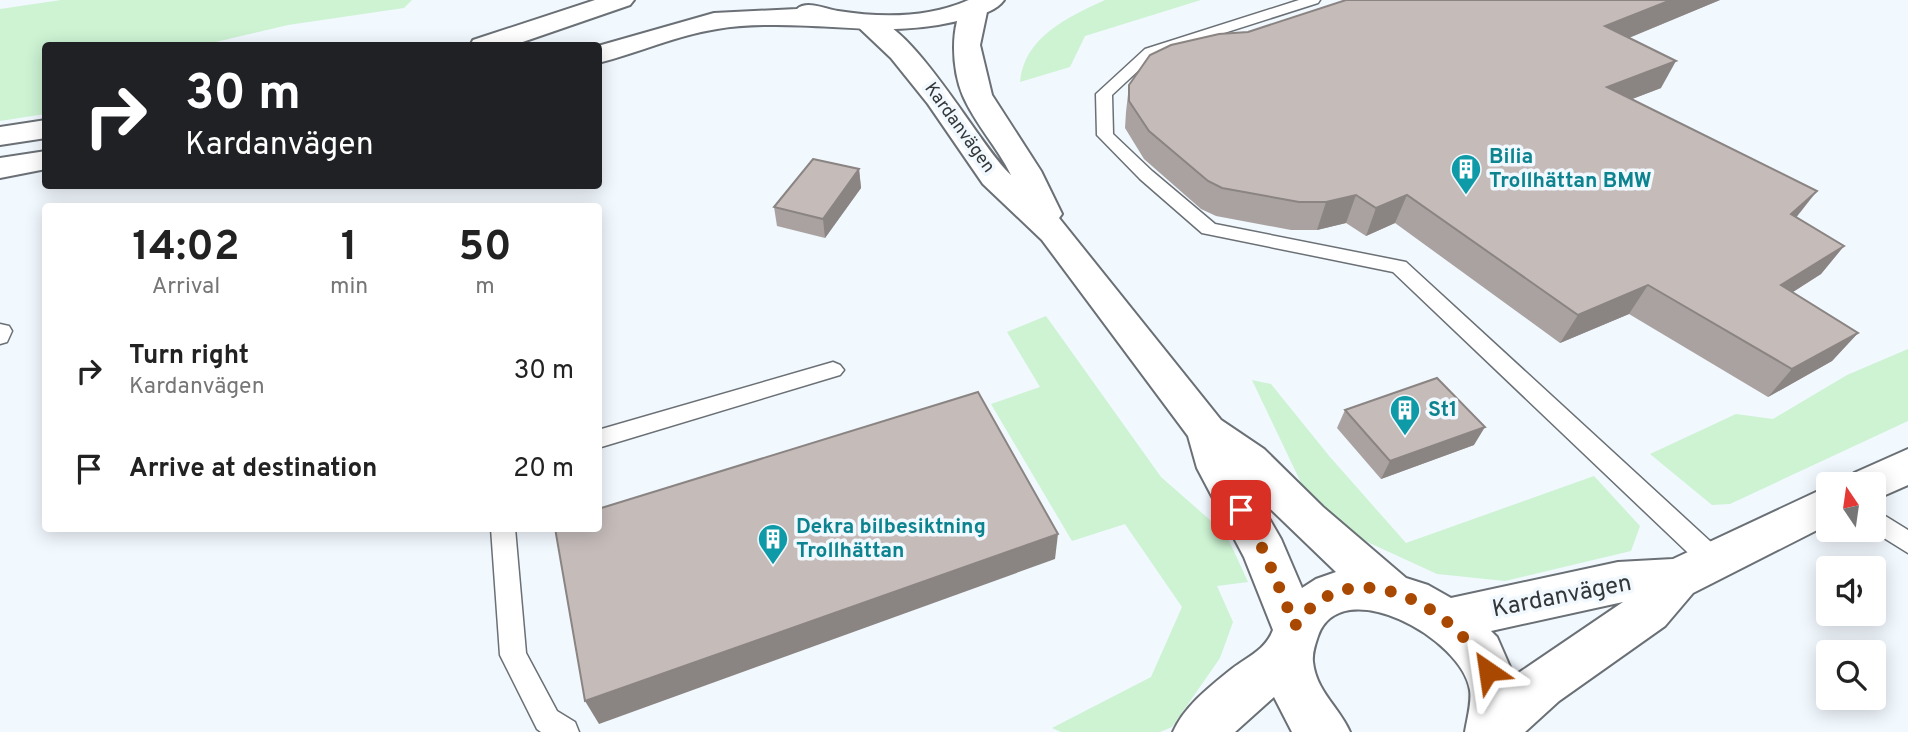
<!DOCTYPE html>
<meta charset="utf-8">
<style>
:root{--surface:#fff;--page:#f6f6f6;--text:#222;--muted:#767676}
body{margin:0;font-family:Overpass,sans-serif;background:var(--page);color:var(--text);height:100vh;display:flex;flex-direction:column;font-size:26px;white-space:nowrap}
*{box-sizing:border-box;margin:0}
p{font-size:23px;color:var(--muted)}
.icon{flex:none;width:38px;height:38px;fill:none;stroke:currentColor;stroke-width:2;stroke-linecap:round;stroke-linejoin:round}
.map{position:relative;flex:1;overflow:hidden}
.sheet{position:absolute;left:42px;top:203px;width:560px;height:329px;display:flex;flex-direction:column;background:var(--surface);border-radius:7px;box-shadow:0 4px 18px #0003}
.sheet>*{flex:none}
.top-card{position:absolute;left:42px;top:42px;width:560px;height:147px;border-radius:7px;box-shadow:0 4px 18px #0003;background:#202124;color:#fff;overflow:hidden}
.needle{width:46px;rotate:347deg}
.buttons{position:absolute;left:1816px;top:472px;display:grid;gap:14px}
.buttons a{display:grid;place-items:center;width:70px;height:70px;border-radius:7px;background:var(--surface);box-shadow:0 4px 18px #0003;font-size:35px}
.pin{position:absolute;display:grid;place-items:center;width:60px;height:60px;color:#fff;margin:-30px;border-radius:14px;box-shadow:0 4px 10px #0006}
.me{position:absolute;width:77px;margin:-38px;rotate:328deg;stroke-linejoin:round;filter:drop-shadow(0 0 5px #0008)}
.turn{display:flex;align-items:center;gap:24px;height:147px;padding:0 28px;font-size:32px}
.turn .icon{width:91px;height:91px;stroke-width:2.5}
.turn b{display:block;font-size:49px;line-height:60px}
.eta{display:flex;justify-content:space-evenly;align-items:center;height:119px;text-align:center}
.eta b{font-size:42px;font-weight:700;line-height:49px}
ul{padding:0;list-style:none}
li{display:flex;align-items:center;gap:21px;height:98px;padding:0 28px}
li div{flex:1}
li b{display:block;font-size:26px}
li em{font-style:normal}
.map>svg:first-child{display:block}
.green{fill:#cdf3d3}
.lines{fill:none;stroke-linecap:round;stroke-linejoin:round}
.lane-casing{stroke:#6a7075;stroke-width:3}
.secondary-casing{stroke:#6a7075;stroke-width:4}
.highway-casing{stroke:#6a7075;stroke-width:4}
.lane{fill:#fff;fill-rule:evenodd}
.secondary{fill:#fff;fill-rule:evenodd}
.highway{fill:#fff;fill-rule:evenodd}
.wall{fill:#a9a2a0}
.shaded-wall{fill:#8a8482}
.building{fill:#c5bcba;stroke:#8a8482;stroke-width:2}
.route{stroke:#a94800;stroke-width:12;stroke-dasharray:0 21.6}
.labels{text-anchor:middle;dominant-baseline:central;stroke-width:7;stroke-linejoin:round;paint-order:stroke}
.far-street-label{font-size:18px;fill:#343739;stroke:#f1f8fe}
.culture-label{font-size:21px;font-weight:bold;fill:#0d838f;stroke:#f1f8fe;text-anchor:start}
.near-street-label{font-size:24px;fill:#343739;stroke:#f1f8fe}
</style>
<div class="map">
<svg width="1908" height="732" viewBox="0 0 1908 732">
<rect width="100%" height="100%" fill="#f1f8fe"/>
<g class="green">
<path d="M 61,0 L 412,0 L 404,8 L 288,25 L 203,45 L 46,46 L 45,114 L 0,121 L 0,9 Z"/>
<path d="M 1105,0 L 1201,0 L 1085,36 L 1070,67 L 1020,82 C 1024,37 1068,17 1105,0 Z"/>
<path d="M 1046,316 L 1161,477 L 1226,534 L 1248,582 L 1217,586 L 1233,622 L 1220,658 L 1172,727 L 1160,732 L 1061,732 L 1052,728 L 1151,677 L 1182,607 L 1125,524 L 1072,541 L 991,404 L 1040,387 L 1007,332 Z"/>
<path d="M 1908,349 L 1908,421 L 1730,504 L 1712,505 L 1650,454 L 1736,414 L 1773,419 L 1847,375 Z"/>
<path d="M 1252,380 L 1271,384 L 1330,457 L 1406,543 L 1594,476 L 1640,526 L 1631,551 L 1505,581 L 1437,574 L 1350,534 L 1304,489 Z"/>
</g>
<g class="lines">
<g class="lane-casing">
<g id="lane">
<path d="M 1299,0 L 1320,0 L 1318,3 L 1155,55 L 1112,95 L 1113,134 L 1152,171 L 1215,224 L 1406,262 L 1723,553 L 1726,561 L 1723,569 L 1714,572 L 1705,569 L 1393,272 L 1202,233 L 1140,179 L 1097,135 L 1096,94 L 1145,49 Z"/>
<path d="M 0,324 L 9,326 L 12,331 L 7,342 L 0,344 Z"/>
<path d="M 833,362 L 840,365 L 844,370 L 840,375 L 598,448 L 598,430 Z"/>
<path d="M 1874,509 L 1908,530 L 1908,553 L 1871,530 L 1874,530 Z"/>
<path d="M 491,528 L 515,528 L 526,653 L 557,711 L 575,722 L 579,732 L 541,732 L 537,729 L 500,655 Z"/>
</g>
</g>
<g class="secondary-casing">
<g id="secondary">
<path d="M 972,0 L 984,1 L 988,7 L 980,45 L 992,95 L 1041,171 L 1062,214 L 1059,218 L 1221,420 L 1264,449 L 1323,507 L 1406,578 L 1428,585 L 1451,598 L 1618,562 L 1673,559 L 1829,486 L 1829,524 L 1693,593 L 1665,626 L 1559,701 L 1525,732 L 1465,732 C 1467,719 1472,702 1470,690 C 1462,638 1341,572 1318,636 C 1315,645 1312,653 1313,662 C 1316,691 1339,707 1350,732 L 1292,732 L 1274,697 L 1235,732 L 1173,732 C 1184,707 1208,688 1229,671 C 1246,657 1265,651 1273,630 L 1244,557 L 1197,468 L 1188,436 L 1042,240 L 983,184 L 928,104 L 891,58 L 853,22 L 857,16 C 905,4 978,146 1011,175 C 998,148 975,124 963,96 C 952,70 949,25 966,1 ZM 1255,494 L 1336,572 L 1316,579 L 1302,588 L 1281,539 ZM 1623,602 L 1514,676 L 1497,637 L 1491,631 Z"/>
<path d="M 1908,449 L 1908,485 L 1874,500 L 1874,485 L 1848,485 L 1854,473 Z"/>
</g>
</g>
<g class="highway-casing">
<g id="highway">
<path d="M 595,0 L 634,0 L 630,5 L 511,46 L 470,46 L 473,40 Z"/>
<path d="M 969,0 L 1004,0 C 997,10 983,14 972,17 C 900,39 842,24 770,25 C 753,25 734,26 717,29 C 677,35 638,53 598,63 L 598,46 L 714,13 L 797,9 C 807,0 825,9 838,11 C 882,18 928,18 969,0 Z"/>
<path d="M 46,120 L 46,138 L 0,145 L 0,127 Z"/>
<path d="M 46,151 L 46,169 L 0,178 L 0,158 Z"/>
</g>
</g>
<use href="#lane" class="lane"/>
<use href="#secondary" class="secondary"/>
<use href="#highway" class="highway"/>
</g>
<g class="wall">
<path d="M 1346,0 L 1720,0 L 1629,38 L 1661,88 L 1632,99 L 1797,218 L 1844,246 L 1821,274 L 1792,292 L 1858,333 L 1832,361 L 1768,397 L 1629,314 L 1560,343 L 1395,223 L 1366,236 L 1346,223 L 1317,230 L 1291,230 L 1216,216 L 1201,209 L 1144,159 L 1125,128 L 1126,112 L 1129,85 L 1248,32 Z"/>
<path d="M 859,169 L 861,188 L 825,238 L 777,226 L 774,207 Z"/>
<path d="M 1345,410 L 1474,445 L 1381,479 L 1337,428 Z"/>
</g>
<g class="shaded-wall">
<path d="M 1671,0 L 1720,0 L 1592,53 L 1605,26 Z"/>
<path d="M 1676,61 L 1661,88 L 1593,114 L 1607,87 Z"/>
<path d="M 859,169 L 861,188 L 825,238 L 823,219 Z"/>
<path d="M 1817,191 L 1795,219 L 1791,214 Z"/>
<path d="M 1356,195 L 1346,223 L 1317,230 L 1326,202 Z"/>
<path d="M 1407,195 L 1395,223 L 1366,236 L 1376,208 Z"/>
<path d="M 1844,246 L 1821,274 L 1759,314 L 1781,285 Z"/>
<path d="M 1648,285 L 1629,314 L 1560,343 L 1578,315 Z"/>
<path d="M 1858,333 L 1832,361 L 1768,397 L 1792,369 Z"/>
<path d="M 1485,427 L 1474,445 L 1381,479 L 1390,461 Z"/>
<path d="M 1058,534 L 1055,559 L 599,724 L 585,701 Z"/>
</g>
<g class="building">
<path d="M 1346,0 L 1671,0 L 1605,26 L 1676,61 L 1607,87 L 1817,191 L 1791,214 L 1844,246 L 1781,285 L 1858,333 L 1792,369 L 1648,285 L 1578,315 L 1407,195 L 1376,208 L 1356,195 L 1326,202 L 1299,202 L 1222,188 L 1208,181 L 1149,131 L 1129,101 L 1129,85 L 1150,55 L 1171,45 L 1219,34 L 1248,32 Z"/>
<path d="M 813,159 L 859,169 L 823,219 L 774,207 Z"/>
<path d="M 1437,378 L 1485,427 L 1390,461 L 1345,410 Z"/>
<path d="M 978,392 L 1058,534 L 585,701 L 555,528 L 598,528 L 598,509 Z"/>
</g>
<g class="lines">
<path class="route" d="M 1241,510 L 1265,553 L 1295,626 C 1349,547 1452,604 1488,671"/>
</g>
<defs>
<g id="building-pin" transform="scale(1.575)"><path d="M0 17L-7.5 6A9.5 9.5 0 1 1 7.5 6Z" fill="#0f9aa8" stroke="#f1f8fe"/><path d="M-4-6H4V6H1V3H-1V6H-4ZM-2.5-4.3h1.7v1.8h-1.7ZM.8-4.3h1.7v1.8H.8ZM-2.5-1h1.7V.8h-1.7ZM.8-1h1.7V.8H.8Z" fill="#fff"/></g>
</defs>
<g fill-rule="evenodd">
<use href="#building-pin" x="1466" y="169"/>
<use href="#building-pin" x="1405" y="410"/>
<use href="#building-pin" x="773" y="539"/>
</g>
<g class="labels">
<g class="far-street-label">
<text transform="translate(959 128) rotate(54)">Kardanvägen</text>
</g>
<g class="culture-label">
<text x="1489" y="157">Bilia<tspan x="1489" dy="24">Trollhättan BMW</tspan></text>
<text x="1428" y="410">St1</text>
<text x="796" y="527">Dekra bilbesiktning<tspan x="796" dy="24">Trollhättan</tspan></text>
</g>
<g class="near-street-label">
<text transform="translate(1562 597) rotate(-11)">Kardanvägen</text>
</g>
</g>
</svg>
<div class="buttons">
<a><svg class="needle" viewBox="-14 -14 28 28"><path d="M0-13l5 13h-10z" fill="#e53935"/><path d="M0 13l5-13h-10z" fill="#767676"/></svg></a>
<a><svg class="icon" aria-label="sound" viewBox="0 0 24 24"><path d="M4 9h4l5-4v14l-5-4H4zM17 9q2 3 0 6"/></svg></a>
<a><svg class="icon" aria-label="search" viewBox="0 0 24 24"><circle cx="10" cy="10" r="6"/><path d="M15 15l6 6"/></svg></a>
</div>
<div class="pin" style="left:1241px;top:510px;background:#d93025"><svg class="icon" aria-label="arrive" viewBox="0 0 24 24"><path d="M6 21V4h12l-3 4 3 4H6"/></svg></div>
<svg class="me" style="left:1488px;top:671px" viewBox="-20 -20 40 40"><path d="M0-17L14 15 0 8-14 15z" fill="#a94800" stroke="#fff" stroke-width="4"/></svg>
<div class="top-card">
<div class="turn"><svg class="icon" aria-label="right" viewBox="0 0 24 24"><path d="M7 20v-9h11M14 6l5 5-5 5"/></svg><div><b>30 m</b>Kardanvägen</div></div>
</div>
<section class="sheet">
<div class="eta">
<div><b>14:02</b><p>Arrival</p></div>
<div><b>1</b><p>min</p></div>
<div><b>50</b><p>m</p></div>
</div>
<ul>
<li><svg class="icon" aria-label="right" viewBox="0 0 24 24"><path d="M7 20v-9h11M14 6l5 5-5 5"/></svg><div><b>Turn right</b><p>Kardanvägen</p></div><em>30 m</em></li>
<li><svg class="icon" aria-label="arrive" viewBox="0 0 24 24"><path d="M6 21V4h12l-3 4 3 4H6"/></svg><div><b>Arrive at destination</b></div><em>20 m</em></li>
</ul>
</section>
</div>
